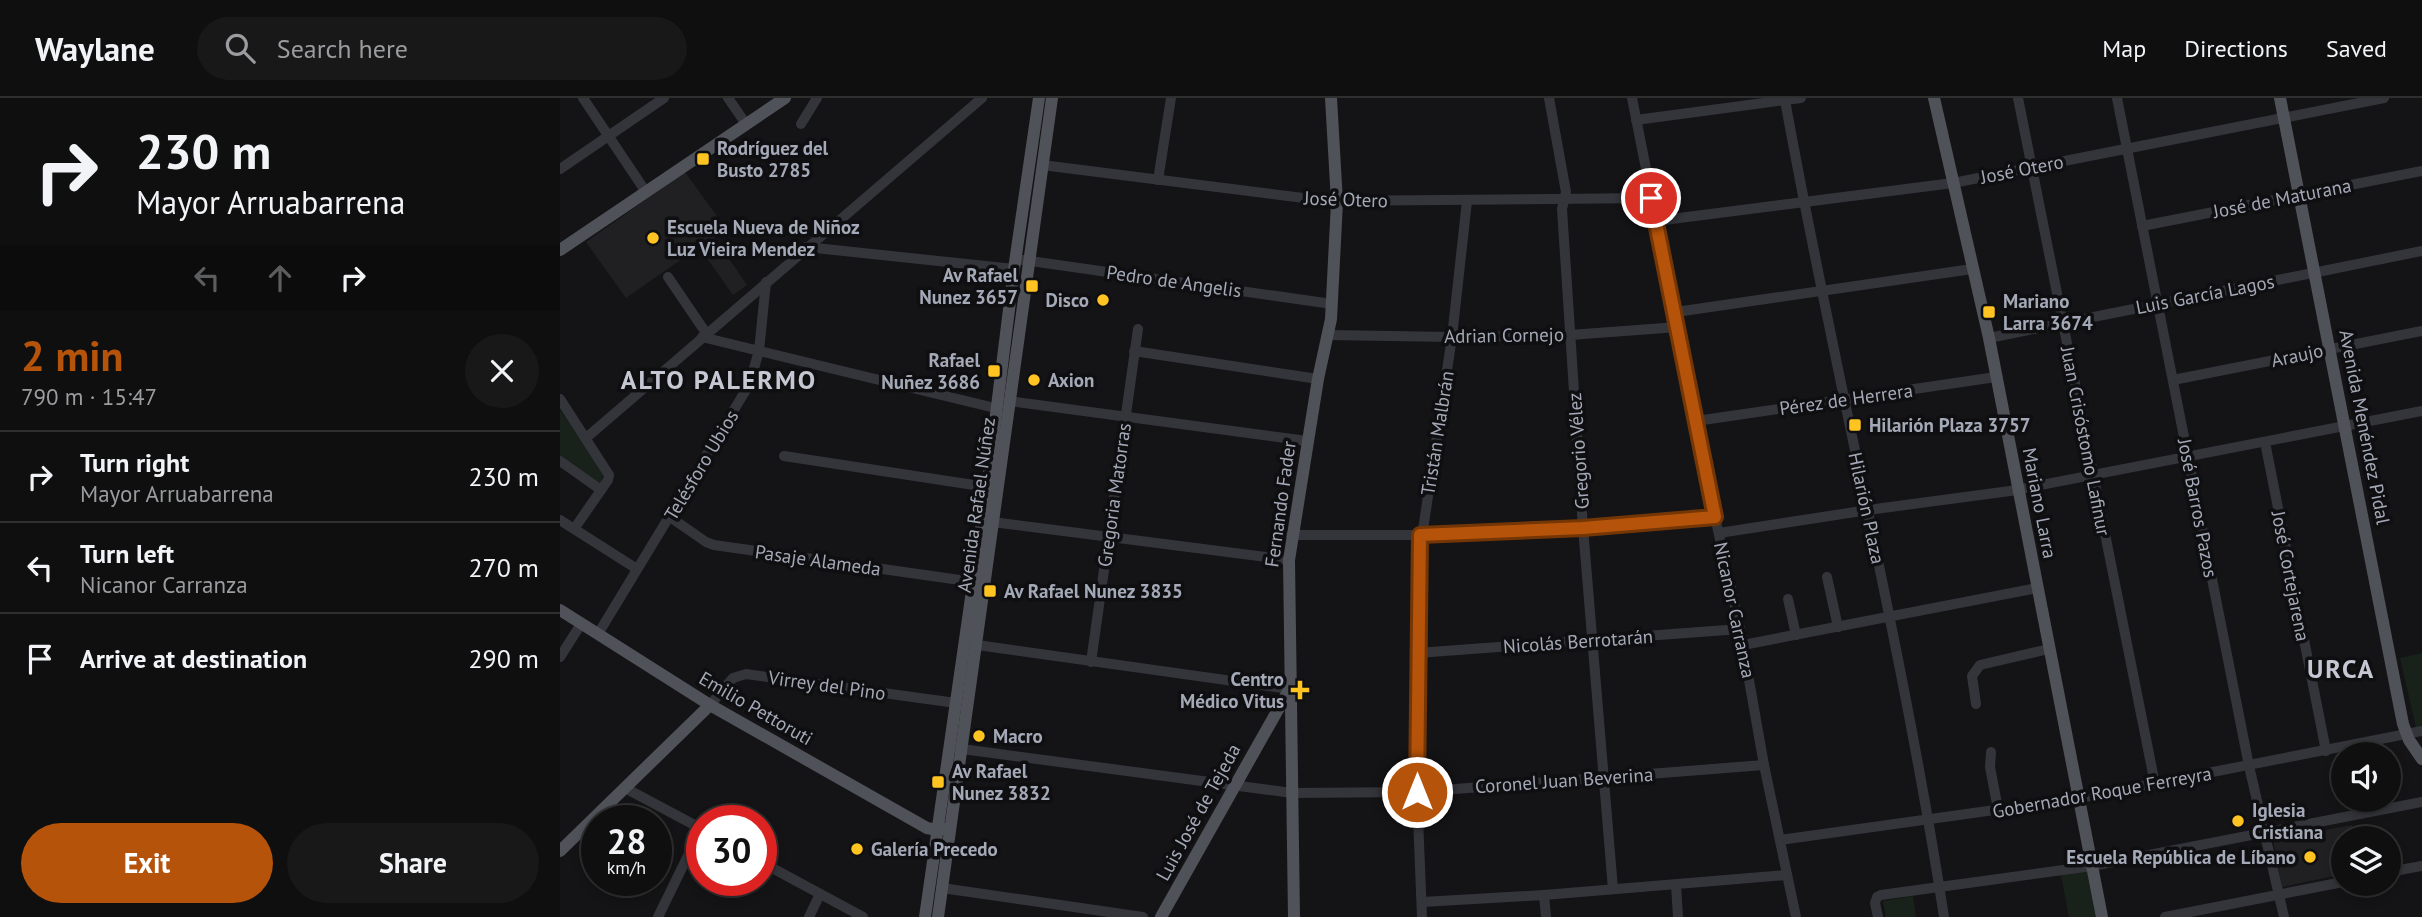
<!DOCTYPE html>
<meta charset="utf-8">
<style>
:root{--surface:#0f0f10;--page:#181819;--text:#f1f3f6;--muted:#9b9c9f;--line:#2f2f30;--accent:#b45309}
body{margin:0;font-family:"PT Sans",sans-serif;background:var(--page);color:var(--text);height:100vh;display:flex;flex-direction:column;font-size:26px;white-space:nowrap}
*{box-sizing:border-box;margin:0}
p{font-size:23px;color:var(--muted)}
.icon{flex:none;width:38px;height:38px;fill:none;stroke:currentColor;stroke-width:2;stroke-linecap:round;stroke-linejoin:round}
.map{position:relative;flex:1;overflow:hidden}
.side{display:flex;flex-direction:column;background:var(--surface);width:560px}
.side>*{flex:none}
.guide{background:#0f0f10;color:var(--text);overflow:hidden}
.fabs{position:absolute;left:1771px;top:644px;display:grid;gap:14px}
.fabs a{display:grid;place-items:center;width:70px;height:70px;border-radius:50%;background:var(--surface);box-shadow:0 4px 10px #0003,0 0 0 2px var(--line);font-size:35px}
.speed{position:absolute;left:21px;top:707px;display:flex;gap:14px;font-size:35px;font-weight:700;text-align:center}
.speed>*{display:grid;place-content:center;width:91px;height:91px;border-radius:50%;background:var(--surface);box-shadow:0 4px 10px #0003,0 0 0 2px var(--line);line-height:1}
.speed small{font-size:18px;font-weight:400}
.speed .limit{border:10px solid #d22;background:#fff;color:#111}
.pin{position:absolute;display:grid;place-items:center;width:60px;height:60px;color:#fff;margin:-30px;border:4px solid #fff;border-radius:50%;box-shadow:0 2px 7px #0007}
.me{position:absolute;width:77px;margin:-38px;rotate:0deg;stroke-linejoin:round;filter:drop-shadow(0 0 5px #0008)}
.turn{display:flex;align-items:center;gap:24px;height:147px;padding:0 21px;font-size:32px}
.turn .icon{width:91px;height:91px;stroke-width:2.5}
.turn b{display:block;font-size:49px;line-height:60px}
.lanes{display:flex;align-items:center;height:66px;padding:0 21px;background:#0003;justify-content:center;gap:35px;direction:ltr}
.lanes .off{opacity:.35}
.round{display:grid;place-items:center;flex:none;width:74px;height:74px;border-radius:37px;background:var(--page)}
.summary{display:flex;align-items:center;justify-content:space-between;height:119px;padding:0 21px}
h1{font-size:42px;font-weight:800;line-height:52px;color:var(--accent)}
.primary-button{display:flex;gap:14px;margin-top:auto;padding:14px 21px}
.primary-button a{flex:1;height:80px;border-radius:42px;background:var(--accent);color:#fff;font-size:28px;font-weight:800;line-height:80px;text-align:center}
.primary-button a+a{background:var(--page);color:var(--text)}
ul{padding:0;list-style:none}
li{display:flex;align-items:center;gap:21px;height:91px;padding:0 21px;border-top:2px solid var(--line)}
li div{flex:1}
li b{display:block;font-size:26px}
li em{font-style:normal}
header{display:flex;align-items:center;gap:42px;box-sizing:border-box;height:98px;padding:0 35px;background:var(--surface);border-bottom:2px solid var(--line)}
header strong{font-size:33px}
nav{display:flex;gap:38px;margin-inline-start:auto;font-size:24px}
.search{width:490px;height:63px;background:var(--page);display:flex;align-items:center;gap:18px;box-sizing:border-box;padding:0 24px;border-radius:38px;color:var(--muted);font-size:26px}
main{display:flex;flex:1;min-height:0}
.map>svg:first-child{display:block}
.built{fill:#202023}
.green{fill:#19211b}
.lines{fill:none;stroke-linecap:round;stroke-linejoin:round}
.minor{stroke:#34353b;stroke-width:10}
.major{stroke:#50525a;stroke-width:12}
.route-casing{stroke:#753606;stroke-width:18}
.route{stroke:#b45309;stroke-width:12}
.poi-dot{fill:#ffc322;stroke:#0f0f11;stroke-width:2.5}
.labels{text-anchor:middle;dominant-baseline:central;stroke-width:7;stroke-linejoin:round;paint-order:stroke}
.poi-label{font-size:19px;font-weight:bold;fill:#a4a9b7;stroke:#0f0f11;text-anchor:start}
.street-label{font-size:19px;fill:#a4a9b7;stroke:#0f0f11}
.district-label{font-size:26px;font-weight:bold;letter-spacing:2px;fill:#c5c8d3;stroke:#0f0f11}
</style>
<header>
<strong>Waylane</strong>
<div class="search"><svg class="icon" aria-label="search" viewBox="0 0 24 24"><circle cx="10" cy="10" r="6"/><path d="M15 15l6 6"/></svg>Search here</div>
<nav><a>Map</a><a>Directions</a><a>Saved</a></nav>
</header>
<main>
<section class="side">
<div class="guide">
<div class="turn"><svg class="icon" aria-label="right" viewBox="0 0 24 24"><path d="M7 20v-9h11M14 6l5 5-5 5"/></svg><div><b>230 m</b>Mayor Arruabarrena</div></div>
<div class="lanes"><svg class="icon off" aria-label="left" viewBox="0 0 24 24"><path d="M17 20v-9H6M10 6l-5 5 5 5"/></svg><svg class="icon off" aria-label="ahead" viewBox="0 0 24 24"><path d="M12 20V5M6 11l6-6 6 6"/></svg><svg class="icon" aria-label="right" viewBox="0 0 24 24"><path d="M7 20v-9h11M14 6l5 5-5 5"/></svg></div>
</div>
<div class="summary"><div><h1>2 min</h1><p>790 m · 15:47</p></div><a class="round"><svg class="icon" aria-label="close" viewBox="0 0 24 24"><path d="M6 6l12 12M18 6L6 18"/></svg></a></div>
<ul>
<li><svg class="icon" aria-label="right" viewBox="0 0 24 24"><path d="M7 20v-9h11M14 6l5 5-5 5"/></svg><div><b>Turn right</b><p>Mayor Arruabarrena</p></div><em>230 m</em></li>
<li><svg class="icon" aria-label="left" viewBox="0 0 24 24"><path d="M17 20v-9H6M10 6l-5 5 5 5"/></svg><div><b>Turn left</b><p>Nicanor Carranza</p></div><em>270 m</em></li>
<li><svg class="icon" aria-label="arrive" viewBox="0 0 24 24"><path d="M6 21V4h12l-3 4 3 4H6"/></svg><div><b>Arrive at destination</b></div><em>290 m</em></li>
</ul>
<div class="primary-button"><a>Exit</a><a>Share</a></div>
</section>
<div class="map">
<svg width="1862" height="819" viewBox="0 0 1862 819">
<rect width="100%" height="100%" fill="#141416"/>
<g class="built">
<path d="M 125,74 L 164,128 L 152,136 L 187,187 L 173,197 L 139,149 L 66,200 L 26,144 Z"/>
<path d="M 1792,727 L 1795,740 L 1783,740 L 1783,776 L 1722,789 L 1713,742 Z"/>
</g>
<g class="green">
<path d="M 0,312 L 43,373 L 41,389 L 0,359 Z"/>
<path d="M 1862,555 L 1862,628 L 1856,630 L 1840,560 Z"/>
<path d="M 1528,772 L 1537,819 L 1509,819 L 1501,777 Z"/>
<path d="M 1353,798 L 1356,819 L 1326,819 L 1323,803 Z"/>
</g>
<g class="lines">
<g class="minor">
<path d="M 23,0 L 86,94"/>
<path d="M 168,0 L 186,26"/>
<path d="M 989,0 L 1006,94 L 1002,111 L 1023,430 L 1053,791"/>
<path d="M 1072,0 L 1155,419 L 1180,531 L 1204,667 L 1236,819"/>
<path d="M 1458,0 L 1595,686"/>
<path d="M 1557,0 L 1689,668 L 1724,819"/>
<path d="M 1225,2 C 1274,275 1342,545 1384,819"/>
<path d="M 1076,22 L 1241,0"/>
<path d="M 241,26 L 257,0"/>
<path d="M 482,67 L 767,103 L 1091,100"/>
<path d="M 0,71 L 104,0"/>
<path d="M 598,82 L 611,0"/>
<path d="M 1096,123 L 1393,85 L 1824,0"/>
<path d="M 1582,128 L 1862,73"/>
<path d="M 246,149 L 454,171"/>
<path d="M 456,161 L 772,206"/>
<path d="M 108,179 L 146,235"/>
<path d="M 1116,214 L 1412,171"/>
<path d="M 768,237 L 892,239 L 1010,237 L 1118,229"/>
<path d="M 142,239 L 435,310"/>
<path d="M 1429,240 L 1862,153"/>
<path d="M 574,253 L 758,281"/>
<path d="M 1613,282 L 1862,233"/>
<path d="M 0,301 L 49,377 L 48,382 L 14,431"/>
<path d="M 449,303 L 747,343"/>
<path d="M 1136,323 L 1436,279"/>
<path d="M 26,340 L 422,0"/>
<path d="M 1705,344 L 1766,653"/>
<path d="M 224,358 L 427,389"/>
<path d="M 0,363 L 41,392"/>
<path d="M 110,419 L 146,444 L 154,447 L 414,484"/>
<path d="M 0,422 L 77,471"/>
<path d="M 432,424 L 729,462"/>
<path d="M 1159,435 L 1308,412 L 1450,393 L 1862,313"/>
<path d="M 731,437 L 860,437 L 1023,430 L 1155,419"/>
<path d="M 1267,479 L 1278,529"/>
<path d="M 1228,501 L 1236,537"/>
<path d="M 38,536 L 189,287 L 199,253 L 206,184"/>
<path d="M 417,547 L 730,591"/>
<path d="M 1183,547 L 1477,490"/>
<path d="M 857,555 L 1180,531"/>
<path d="M 0,559 L 21,526"/>
<path d="M 531,564 L 578,231"/>
<path d="M 1416,606 L 1412,578 L 1420,567 L 1489,551"/>
<path d="M 150,607 L 173,580 L 186,576 L 396,605"/>
<path d="M 398,647 L 402,651 L 732,695 L 857,694 L 1204,667"/>
<path d="M 1431,654 L 1430,669 L 1438,711"/>
<path d="M 65,690 L 142,731"/>
<path d="M 1220,742 L 1520,700 L 1862,633"/>
<path d="M 201,764 L 303,819"/>
<path d="M 1829,774 L 1862,768"/>
<path d="M 1116,787 L 1118,819"/>
<path d="M 382,790 L 583,819"/>
<path d="M 984,797 L 986,819"/>
<path d="M 862,804 L 984,797 L 1227,777"/>
<path d="M 98,819 L 141,731"/>
<path d="M 249,819 L 260,796"/>
<path d="M 862,819 L 857,694 L 859,458 L 892,239 L 907,103"/>
<path d="M 1318,819 L 1315,805 L 1317,799 L 1321,797 L 1532,768 L 1862,704"/>
<path d="M 1605,819 L 1783,784"/>
</g>
<g class="major">
<path d="M 1374,0 L 1429,240 L 1542,819"/>
<path d="M 1720,0 L 1843,626 L 1849,642 L 1862,661"/>
<path d="M 0,152 L 225,0"/>
<path d="M 0,512 L 150,607 L 367,730 L 377,732 L 384,731"/>
<path d="M 0,753 L 150,607"/>
<path d="M 365,819 L 427,389 L 454,171 L 479,0"/>
<path d="M 378,819 L 492,0"/>
<path d="M 601,819 L 729,592"/>
<path d="M 734,819 L 729,462 L 758,281 L 771,221 L 777,104 L 771,0"/>
</g>
</g>
<g class="lines">
<g class="route-casing">
<path id="route" d="M 857,694 L 860,437 L 1023,430 L 1155,419 L 1091,100"/>
</g>
<use href="#route" class="route"/>
</g>
<g class="poi-dot">
<rect x="136" y="54" width="14" height="14" rx="3.5"/>
<circle cx="93" cy="140" r="7"/>
<rect x="465" y="181" width="14" height="14" rx="3.5"/>
<circle cx="543" cy="202" r="7"/>
<rect x="1422" y="207" width="14" height="14" rx="3.5"/>
<rect x="427" y="266" width="14" height="14" rx="3.5"/>
<circle cx="474" cy="282" r="7"/>
<rect x="1288" y="320" width="14" height="14" rx="3.5"/>
<rect x="423" y="486" width="14" height="14" rx="3.5"/>
<path d="M736.5 581.5h7v7h7v7h-7v7h-7v-7h-7v-7h7z"/>
<circle cx="419" cy="638" r="7"/>
<rect x="371" y="677" width="14" height="14" rx="3.5"/>
<circle cx="1678" cy="723" r="7"/>
<circle cx="297" cy="751" r="7"/>
<circle cx="1750" cy="759" r="7"/>
</g>
<g class="labels">
<g class="poi-label">
<text x="157" y="50">Rodríguez del<tspan x="157" dy="22">Busto 2785</tspan></text>
<text x="107" y="129">Escuela Nueva de Niñoz<tspan x="107" dy="22">Luz Vieira Mendez</tspan></text>
<text x="458" y="177" text-anchor="end">Av Rafael<tspan x="458" dy="22">Nunez 3657</tspan></text>
<text x="529" y="202" text-anchor="end">Disco</text>
<text x="1443" y="203">Mariano<tspan x="1443" dy="22">Larra 3674</tspan></text>
<text x="420" y="262" text-anchor="end">Rafael<tspan x="420" dy="22">Nuñez 3686</tspan></text>
<text x="488" y="282">Axion</text>
<text x="1309" y="327">Hilarión Plaza 3757</text>
<text x="444" y="493">Av Rafael Nunez 3835</text>
<text x="724" y="581" text-anchor="end">Centro<tspan x="724" dy="22">Médico Vitus</tspan></text>
<text x="433" y="638">Macro</text>
<text x="392" y="673">Av Rafael<tspan x="392" dy="22">Nunez 3832</tspan></text>
<text x="1692" y="712">Iglesia<tspan x="1692" dy="22">Cristiana</tspan></text>
<text x="311" y="751">Galería Precedo</text>
<text x="1736" y="759" text-anchor="end">Escuela República de Líbano</text>
</g>
<g class="street-label">
<text transform="translate(1462 71) rotate(-11)">José Otero</text>
<text transform="translate(1722 100) rotate(-11)">José de Maturana</text>
<text transform="translate(786 101) rotate(2)">José Otero</text>
<text transform="translate(614 183) rotate(8)">Pedro de Angelis</text>
<text transform="translate(1645 196) rotate(-11)">Luis García Lagos</text>
<text transform="translate(944 237) rotate(-1)">Adrian Cornejo</text>
<text transform="translate(1737 257) rotate(-12)">Araujo</text>
<text transform="translate(1286 301) rotate(-8)">Pérez de Herrera</text>
<text transform="translate(1805 329) rotate(79)">Avenida Menéndez Pidal</text>
<text transform="translate(877 335) rotate(-81)">Tristán Malbrán</text>
<text transform="translate(1526 343) rotate(79)">Juan Crisóstomo Lafinur</text>
<text transform="translate(1018 353) rotate(-94)">Gregorio Vélez</text>
<text transform="translate(141 367) rotate(-59)">Telésforo Ubios</text>
<text transform="translate(554 397) rotate(-82)">Gregoria Matorras</text>
<text transform="translate(1480 405) rotate(79)">Mariano Larra</text>
<text transform="translate(720 406) rotate(-82)">Fernando Fader</text>
<text transform="translate(416 407) rotate(-82)">Avenida Rafael Núñez</text>
<text transform="translate(1307 410) rotate(78)">Hilarión Plaza</text>
<text transform="translate(1638 410) rotate(79)">José Barros Pazos</text>
<text transform="translate(258 462) rotate(8)">Pasaje Alameda</text>
<text transform="translate(1731 478) rotate(79)">José Cortejarena</text>
<text transform="translate(1175 512) rotate(78)">Nicanor Carranza</text>
<text transform="translate(1018 543) rotate(-4)">Nicolás Berrotarán</text>
<text transform="translate(267 587) rotate(8)">Virrey del Pino</text>
<text transform="translate(196 610) rotate(30)">Emilio Pettoruti</text>
<text transform="translate(1004 682) rotate(-4)">Coronel Juan Beverina</text>
<text transform="translate(1542 694) rotate(-10)">Gobernador Roque Ferreyra</text>
<text transform="translate(638 714) rotate(-61)">Luis José de Tejeda</text>
</g>
<g class="district-label">
<text x="159" y="281">ALTO PALERMO</text>
<text x="1781" y="570">URCA</text>
</g>
</g>
</svg>
<div class="fabs">
<a><svg class="icon" aria-label="sound" viewBox="0 0 24 24"><path d="M4 9h4l5-4v14l-5-4H4zM17 9q2 3 0 6"/></svg></a>
<a><svg class="icon" aria-label="layers" viewBox="0 0 24 24"><path d="M12 4l9 5-9 5-9-5zM3 14l9 5 9-5"/></svg></a>
</div>
<div class="speed"><div>28<small>km/h</small></div><div class="limit">30</div></div>
<div class="pin" style="left:1091px;top:100px;background:#d93025"><svg class="icon" aria-label="arrive" viewBox="0 0 24 24"><path d="M6 21V4h12l-3 4 3 4H6"/></svg></div>
<svg class="me" style="left:857px;top:694px" viewBox="-20 -20 40 40"><circle r="17" fill="#b45309" stroke="#fff" stroke-width="3"/><path d="M0-11L8 9 0 5-8 9z" fill="#fff"/></svg>
</div>
</main>
